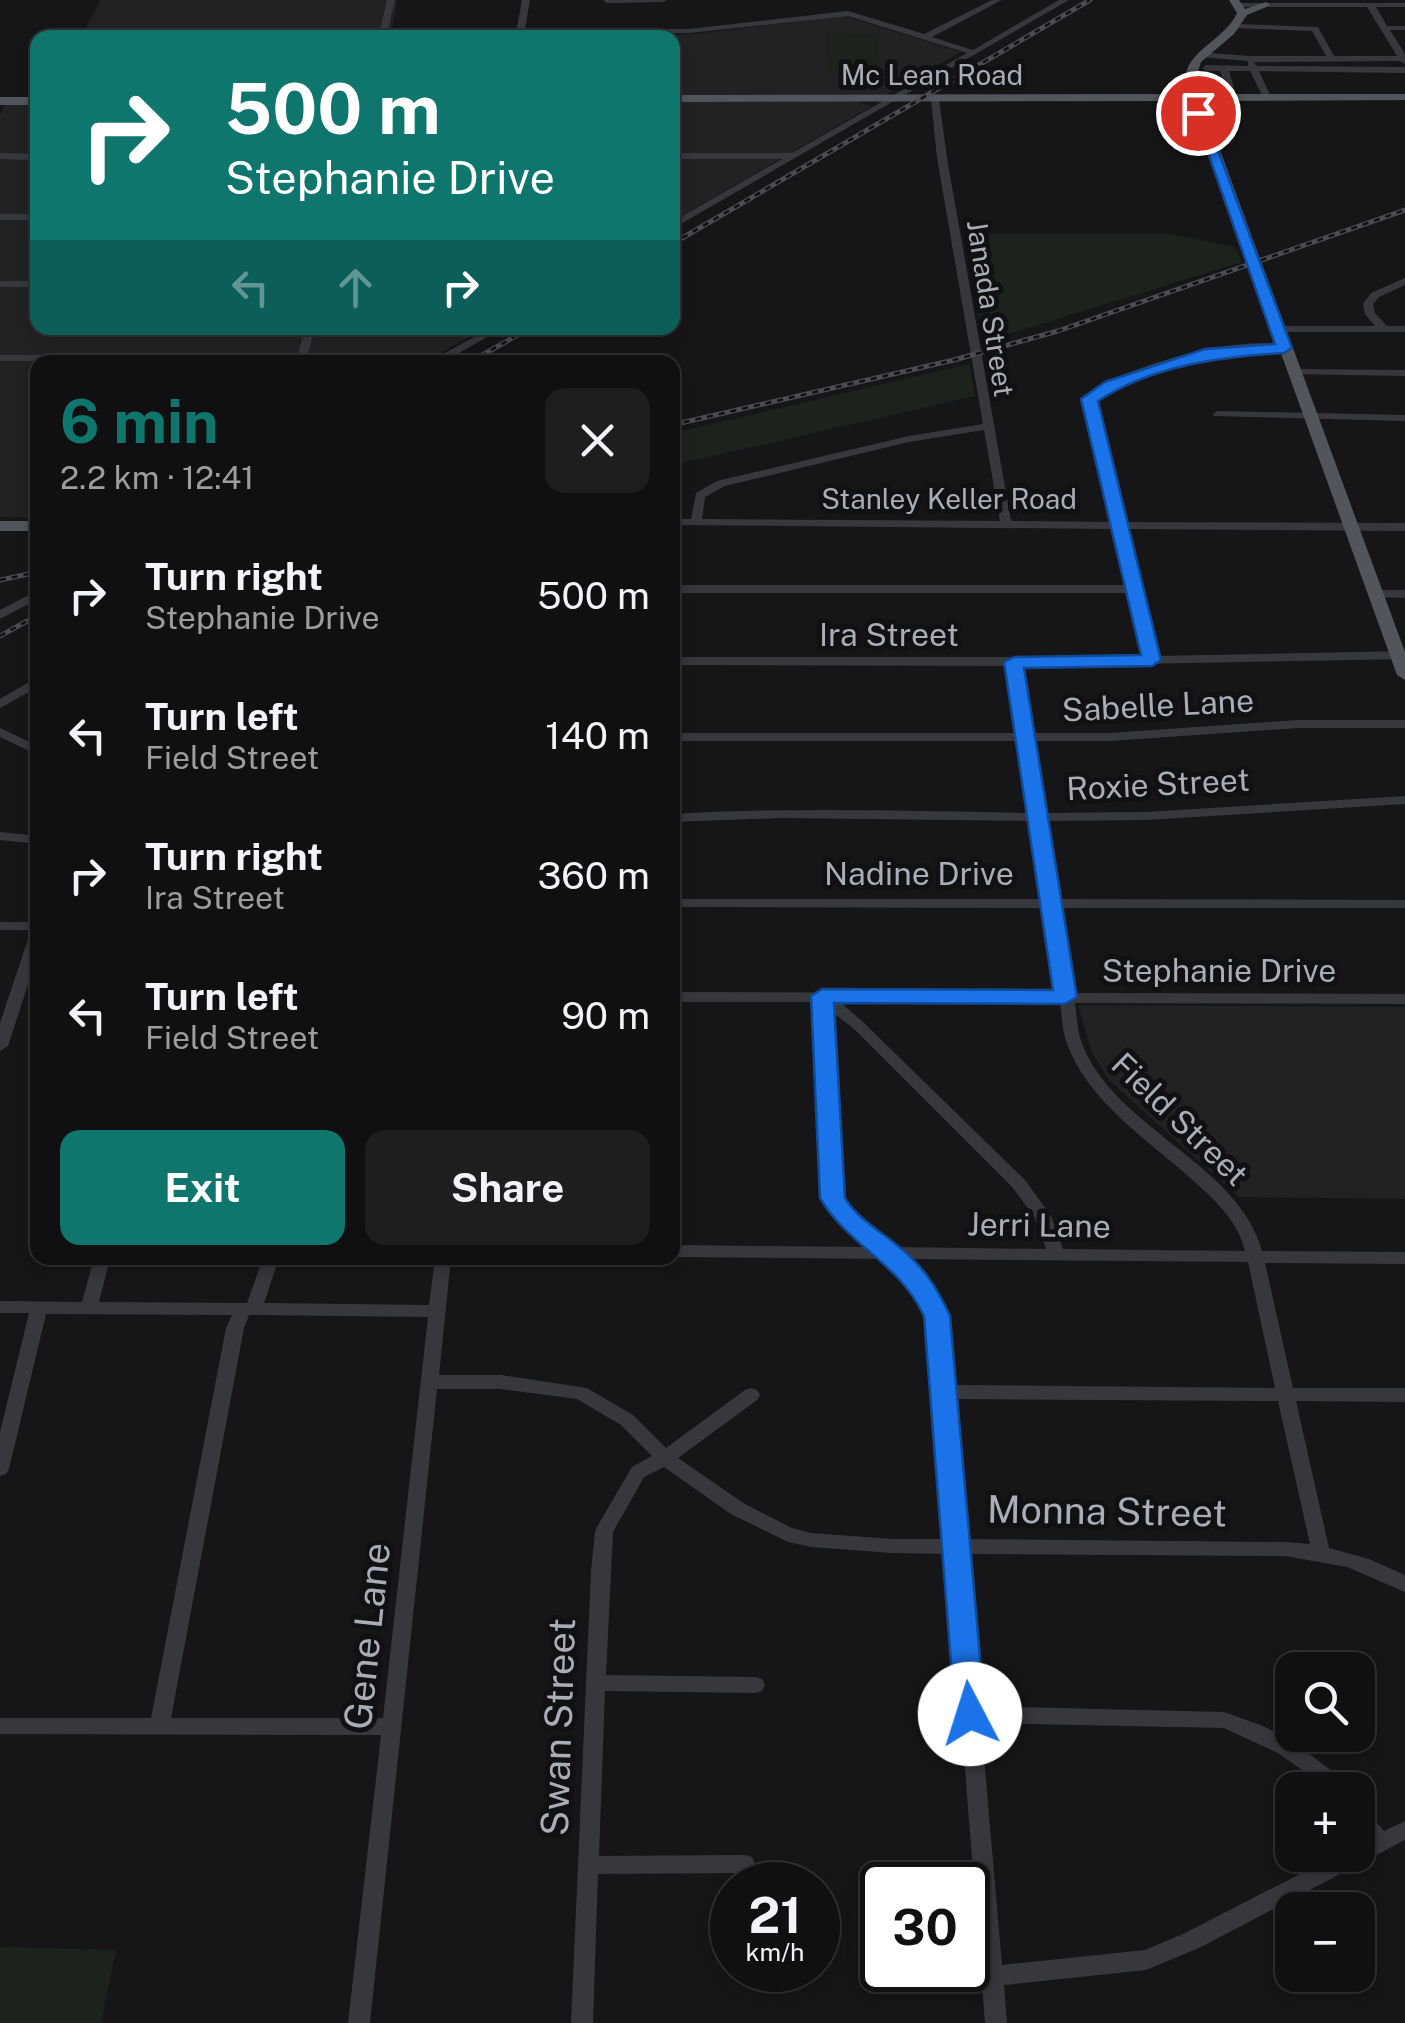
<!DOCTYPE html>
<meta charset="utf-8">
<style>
:root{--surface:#101012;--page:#1e1e20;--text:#f1f3f6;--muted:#9c9d9f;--line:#303032;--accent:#0f766e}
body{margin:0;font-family:"Public Sans",sans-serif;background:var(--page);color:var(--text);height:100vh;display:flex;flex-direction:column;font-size:38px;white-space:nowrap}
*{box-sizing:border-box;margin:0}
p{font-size:32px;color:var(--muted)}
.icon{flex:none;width:55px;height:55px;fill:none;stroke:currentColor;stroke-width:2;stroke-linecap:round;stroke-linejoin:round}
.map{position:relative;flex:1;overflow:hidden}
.panel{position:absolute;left:30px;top:355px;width:650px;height:910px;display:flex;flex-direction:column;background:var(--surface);border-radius:20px;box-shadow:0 5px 15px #0003,0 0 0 2px var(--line)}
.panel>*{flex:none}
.hud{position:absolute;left:30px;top:30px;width:650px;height:305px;border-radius:20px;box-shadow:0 5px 15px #0003,0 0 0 2px var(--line);background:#0f766e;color:#fff;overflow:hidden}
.buttons{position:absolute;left:1275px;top:1652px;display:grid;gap:20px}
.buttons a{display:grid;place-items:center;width:100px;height:100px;border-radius:20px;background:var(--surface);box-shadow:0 5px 15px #0003,0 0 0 2px var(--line);font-size:50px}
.speed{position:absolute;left:710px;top:1862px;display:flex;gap:20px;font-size:50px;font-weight:700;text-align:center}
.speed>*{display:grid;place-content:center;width:130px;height:130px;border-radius:50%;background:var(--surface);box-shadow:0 5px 15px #0003,0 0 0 2px var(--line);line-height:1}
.speed small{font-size:25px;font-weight:400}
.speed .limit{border:5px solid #111;border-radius:15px;background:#fff;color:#111}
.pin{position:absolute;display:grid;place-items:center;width:85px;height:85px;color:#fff;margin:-42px;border:5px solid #fff;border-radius:50%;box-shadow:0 2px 10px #0007}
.me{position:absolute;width:110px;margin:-55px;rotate:355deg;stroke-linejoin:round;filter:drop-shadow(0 0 8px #0008)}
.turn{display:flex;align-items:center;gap:35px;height:210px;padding:0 30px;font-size:45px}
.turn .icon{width:130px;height:130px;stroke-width:2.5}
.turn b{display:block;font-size:70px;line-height:85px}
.lanes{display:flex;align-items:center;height:95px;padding:0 30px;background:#0003;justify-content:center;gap:50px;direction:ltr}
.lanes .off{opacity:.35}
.round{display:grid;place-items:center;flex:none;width:105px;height:105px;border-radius:20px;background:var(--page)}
.headline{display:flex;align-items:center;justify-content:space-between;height:170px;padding:0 30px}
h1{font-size:60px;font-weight:700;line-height:75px;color:var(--accent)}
.cta{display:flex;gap:20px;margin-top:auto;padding:20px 30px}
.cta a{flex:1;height:115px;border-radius:20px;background:var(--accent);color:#fff;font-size:40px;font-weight:700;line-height:115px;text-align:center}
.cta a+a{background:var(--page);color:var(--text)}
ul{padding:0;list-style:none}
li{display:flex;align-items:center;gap:30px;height:140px;padding:0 30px}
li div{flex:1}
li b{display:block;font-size:38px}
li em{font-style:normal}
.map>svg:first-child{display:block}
.built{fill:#222225}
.green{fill:#1c231d}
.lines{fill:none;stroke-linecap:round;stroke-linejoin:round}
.minor{fill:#37383d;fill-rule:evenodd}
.major{fill:#53555c;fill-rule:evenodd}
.rail-casing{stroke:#4a4c52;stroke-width:5}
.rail{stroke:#111113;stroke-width:2.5;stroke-dasharray:6;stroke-linecap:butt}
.route{fill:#1a73e8;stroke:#114b97;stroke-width:2.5}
.labels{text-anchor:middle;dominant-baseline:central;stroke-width:10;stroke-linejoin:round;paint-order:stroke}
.far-street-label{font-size:28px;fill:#a8adb8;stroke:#111113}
.street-label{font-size:32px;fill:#a8adb8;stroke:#111113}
.near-street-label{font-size:38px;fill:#a8adb8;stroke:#111113}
</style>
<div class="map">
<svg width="1405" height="2023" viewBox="0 0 1405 2023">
<rect width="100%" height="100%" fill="#161618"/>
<g class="built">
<path d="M 100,0 L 397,0 L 391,37 L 81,38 Z"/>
<path d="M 845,16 L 961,52 L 887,94 L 673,95 L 672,38 L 610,38 L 703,33 Z"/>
<path d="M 672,102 L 856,102 L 872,106 L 673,221 Z"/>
<path d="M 5,104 L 37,104 L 38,328 L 486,328 L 424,362 L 38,362 L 37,518 L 0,517 L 0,115 Z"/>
<path d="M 1078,1005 L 1405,1007 L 1405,1199 L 1239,1197 L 1109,1080 L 1092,1052 Z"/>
</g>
<g class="green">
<path d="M 826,33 L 877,34 L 881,74 L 829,74 Z"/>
<path d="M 964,234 L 1170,234 L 1235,247 L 1242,262 L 983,342 Z"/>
<path d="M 969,364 L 975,396 L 673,465 L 673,433 Z"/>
<path d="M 0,1947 L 116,1950 L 101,2023 L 0,2023 Z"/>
</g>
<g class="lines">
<g class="minor">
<path d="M 387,0 L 395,0 L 386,38 L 378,38 Z"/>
<path d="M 522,0 L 530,0 L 525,29 L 689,29 L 848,11 L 924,34 L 992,0 L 1002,0 L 932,37 L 973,50 L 1059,0 L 1069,0 L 672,229 L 672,222 L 782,159 L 672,159 L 672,153 L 792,153 L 967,53 L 848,16 L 689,33 L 524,33 L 523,38 L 515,38 Z"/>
<path d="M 603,0 L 667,0 L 663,2 L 606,3 Z"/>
<path d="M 1239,3 L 1405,3 L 1405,7 L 1376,7 L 1387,26 L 1405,26 L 1405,30 L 1390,30 L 1405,54 L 1405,64 L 1400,61 L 1254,62 L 1257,66 L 1405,67 L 1405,73 L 1259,71 L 1271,97 L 1267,100 L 1263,97 L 1250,71 L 1229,71 L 1235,91 L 1228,93 L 1220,71 L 1206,71 L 1202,68 L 1206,65 L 1248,66 L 1248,61 L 1201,57 L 1198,56 L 1198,52 L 1250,56 L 1326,56 L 1312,31 L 1234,28 L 1233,26 L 1237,24 L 1318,27 L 1334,56 L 1397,56 L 1367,7 L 1236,7 L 1236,3 Z"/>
<path d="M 935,96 L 939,99 L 947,158 L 1011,521 L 1113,522 L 1084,399 C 1113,368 1252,330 1290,348 L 1285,351 C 1266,351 1248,350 1229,352 C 1190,357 1124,374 1095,400 L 1124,522 L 1405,523 L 1405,531 L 1126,529 L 1157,656 L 1405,651 L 1405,659 L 1021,666 L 1032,733 L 1110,733 L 1298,720 L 1405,720 L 1405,728 L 1298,728 L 1110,741 L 1033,741 L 1044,813 L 1145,812 L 1405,796 L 1405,804 L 1145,820 L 1046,821 L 1058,899 L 1405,900 L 1405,908 L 1060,908 L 1073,993 L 1405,994 L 1405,1004 L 1075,1003 C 1077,1015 1077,1030 1081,1041 C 1112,1128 1239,1163 1262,1251 L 1405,1252 L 1405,1264 L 1265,1263 L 1293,1388 L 1405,1388 L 1405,1402 L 1296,1401 L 1329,1548 L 1369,1559 L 1405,1575 L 1405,1592 L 1347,1567 L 1285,1556 L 966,1554 L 979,1706 L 1224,1712 L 1263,1726 L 1292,1741 L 1332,1771 L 1346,1790 L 1323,1790 L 1305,1772 L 1278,1753 L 1224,1728 L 981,1723 L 1002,1965 L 1145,1950 L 1185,1933 L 1337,1855 L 1358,1855 L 1358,1844 L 1366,1840 L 1358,1830 L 1358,1806 L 1365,1809 L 1384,1831 L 1405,1821 L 1405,1840 L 1201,1947 L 1146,1970 L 1004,1985 L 1007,2023 L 985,2023 L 948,1554 L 892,1553 L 811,1547 L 788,1542 L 731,1514 L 664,1467 L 644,1477 L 613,1532 L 606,1675 L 755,1677 L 762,1679 L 765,1685 L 762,1691 L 755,1693 L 605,1691 L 599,1856 L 745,1855 L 752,1857 L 755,1864 L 752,1871 L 745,1873 L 598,1874 L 593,2023 L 571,2023 L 591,1571 L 595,1532 L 597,1527 L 632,1467 L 652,1456 L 621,1425 L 577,1399 L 501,1389 L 437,1389 L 370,2023 L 348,2023 L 381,1735 L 0,1734 L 0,1718 L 151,1718 L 226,1328 L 232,1315 L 46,1314 L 9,1469 L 6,1474 L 0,1476 L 0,1432 L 29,1313 L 0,1313 L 0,1301 L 82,1302 L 94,1258 L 110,1258 L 99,1302 L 247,1303 L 263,1258 L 279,1258 L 264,1303 L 429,1305 L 435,1258 L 451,1258 L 439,1375 L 501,1375 L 587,1388 L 633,1415 L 666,1448 L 745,1390 L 751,1388 L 757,1390 L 760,1395 L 757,1400 L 678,1458 L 745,1504 L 792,1528 L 811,1533 L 892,1539 L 946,1539 L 928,1315 C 919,1291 906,1276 887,1259 L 672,1257 L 672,1245 L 872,1247 L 838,1218 L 824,1198 L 816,1002 L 672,1002 L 672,992 L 1058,993 L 1045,908 L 672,907 L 672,899 L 1044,899 L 1032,821 L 781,818 L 672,822 L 672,814 C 792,807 911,811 1031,813 L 1020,741 L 672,741 L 672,733 L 1019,733 L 1008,666 L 672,665 L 672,657 L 1145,657 L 1130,593 L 672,593 L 672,585 L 1128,585 L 1114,529 L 672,525 L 672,519 L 691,519 L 696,493 L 717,481 L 909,436 L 983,424 L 937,158 L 931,99 ZM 984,430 L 1000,521 L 702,519 L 705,497 L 725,486 L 909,442 ZM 840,1002 L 1060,1003 C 1062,1015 1062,1029 1066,1041 C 1087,1102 1150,1141 1196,1183 C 1217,1202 1238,1222 1245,1251 L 1063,1249 L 1051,1216 L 1025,1180 L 863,1022 ZM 831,1011 L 853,1028 L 1013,1188 L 1035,1218 L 1046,1249 L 894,1247 L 864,1223 L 840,1197 ZM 909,1259 L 1248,1262 L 1275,1388 L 952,1385 C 947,1331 951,1300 909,1259 ZM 249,1315 L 428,1317 L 383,1718 L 171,1718 L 244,1328 ZM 953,1399 L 1278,1401 L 1310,1544 L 1285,1542 L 965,1539 Z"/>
<path d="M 0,153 L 38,154 L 38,160 L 0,159 Z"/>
<rect x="0" y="214" width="38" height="6"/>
<path d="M 1405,278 L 1405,285 L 1379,297 L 1373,304 L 1375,313 L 1387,326 L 1405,326 L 1405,332 L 1277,332 L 1272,329 L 1277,326 L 1375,326 L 1365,314 L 1363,304 L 1371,293 Z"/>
<rect x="0" y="281" width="38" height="6"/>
<path d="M 305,328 L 315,328 L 308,354 L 443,354 L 491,328 L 503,328 L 443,362 L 435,360 L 307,360 L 306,362 L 296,362 L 296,360 L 0,361 L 0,355 L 298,354 Z"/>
<path d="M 1294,369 L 1405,370 L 1405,376 L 1290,374 L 1290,370 Z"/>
<path d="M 1218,411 L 1405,415 L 1405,421 L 1214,416 L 1213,414 Z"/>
<path d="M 38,590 L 38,599 L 0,619 L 0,610 Z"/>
<path d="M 1377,590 L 1405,590 L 1405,598 L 1373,597 L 1373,591 Z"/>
<path d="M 38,677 L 38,687 L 0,708 L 0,699 Z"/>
<path d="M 0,728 L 38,746 L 38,755 L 0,737 Z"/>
<path d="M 0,832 L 38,836 L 38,844 L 0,840 Z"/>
<path d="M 0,922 L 38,922 L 38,954 L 8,1046 L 0,1051 L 0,1023 L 31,930 L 0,930 Z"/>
</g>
<g class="major">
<path d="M 1229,0 L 1239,0 L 1245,9 L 1266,2 L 1271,5 L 1247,15 L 1234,34 L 1201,62 L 1195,82 L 1199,94 L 1405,94 L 1405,100 L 1202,101 L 1405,652 L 1405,680 L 1397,675 L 1190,101 L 672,102 L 672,95 L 1188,94 C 1173,54 1223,44 1237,13 Z"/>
<rect x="0" y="97" width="38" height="8"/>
<rect x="0" y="521" width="38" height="10"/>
</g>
<g class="rail-casing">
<g id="rail">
<path d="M 672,244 L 1090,0"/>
<path d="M 470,362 L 530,328"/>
<path d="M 672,425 L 954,360 L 1058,331 L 1405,210"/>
<path d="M 0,580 L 38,572"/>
<path d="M 0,636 L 38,615"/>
</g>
</g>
<use href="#rail" class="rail"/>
</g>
<path class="route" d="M 1193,110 L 1204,113 L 1292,348 L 1284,353 C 1221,357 1153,365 1098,401 L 1161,660 L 1152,666 L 1024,668 L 1077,997 L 1065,1004 L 834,1003 L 845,1198 C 858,1219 879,1230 898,1246 C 923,1266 937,1287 950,1316 L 985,1714 L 981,1723 L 970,1727 L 960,1723 L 955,1714 L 924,1316 C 899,1262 849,1247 820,1198 L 811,996 L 822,989 L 1053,990 L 1004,662 L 1014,657 L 1141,655 L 1081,399 L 1105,382 L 1205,349 L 1275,344 Z"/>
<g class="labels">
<g class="far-street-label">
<text x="932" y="74">Mc Lean Road</text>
<text transform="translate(991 308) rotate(81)">Janada Street</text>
<text x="949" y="498">Stanley Keller Road</text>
</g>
<g class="street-label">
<text x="889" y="634">Ira Street</text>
<text transform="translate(1158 705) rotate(-3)">Sabelle Lane</text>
<text transform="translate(1158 784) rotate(-3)">Roxie Street</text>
<text x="919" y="873">Nadine Drive</text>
<text x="1219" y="970">Stephanie Drive</text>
<text transform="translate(1180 1119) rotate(44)">Field Street</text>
<text transform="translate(1039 1225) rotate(1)">Jerri Lane</text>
</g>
<g class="near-street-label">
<text transform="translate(1107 1511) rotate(1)">Monna Street</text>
<text transform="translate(367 1636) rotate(-84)">Gene Lane</text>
<text transform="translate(558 1727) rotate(-88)">Swan Street</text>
</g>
</g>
</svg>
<div class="buttons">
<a><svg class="icon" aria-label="search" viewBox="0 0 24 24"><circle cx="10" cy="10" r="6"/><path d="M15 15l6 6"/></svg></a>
<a>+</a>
<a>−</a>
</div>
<div class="speed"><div>21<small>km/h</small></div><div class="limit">30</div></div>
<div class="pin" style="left:1198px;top:113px;background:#d93025"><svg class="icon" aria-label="arrive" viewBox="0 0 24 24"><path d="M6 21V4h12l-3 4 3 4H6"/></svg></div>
<svg class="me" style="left:970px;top:1714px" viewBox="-20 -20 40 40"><circle r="19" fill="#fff"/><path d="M0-13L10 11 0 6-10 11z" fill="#1a73e8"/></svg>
<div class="hud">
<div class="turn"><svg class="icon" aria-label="right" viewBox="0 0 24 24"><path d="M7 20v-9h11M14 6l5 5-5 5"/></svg><div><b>500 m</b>Stephanie Drive</div></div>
<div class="lanes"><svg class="icon off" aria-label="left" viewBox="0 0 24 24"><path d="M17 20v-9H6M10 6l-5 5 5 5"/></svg><svg class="icon off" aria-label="ahead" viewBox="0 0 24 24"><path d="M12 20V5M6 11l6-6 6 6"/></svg><svg class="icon" aria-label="right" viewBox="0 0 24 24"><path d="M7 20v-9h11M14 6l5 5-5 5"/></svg></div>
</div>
<section class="panel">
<div class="headline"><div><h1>6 min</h1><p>2.2 km · 12:41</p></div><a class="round"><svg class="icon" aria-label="close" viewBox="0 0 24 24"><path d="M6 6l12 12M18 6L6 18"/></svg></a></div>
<ul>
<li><svg class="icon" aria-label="right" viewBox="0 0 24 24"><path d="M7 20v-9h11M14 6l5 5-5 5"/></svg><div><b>Turn right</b><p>Stephanie Drive</p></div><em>500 m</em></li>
<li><svg class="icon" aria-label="left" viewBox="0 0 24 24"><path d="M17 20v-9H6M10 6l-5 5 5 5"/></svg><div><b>Turn left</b><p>Field Street</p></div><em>140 m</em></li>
<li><svg class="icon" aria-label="right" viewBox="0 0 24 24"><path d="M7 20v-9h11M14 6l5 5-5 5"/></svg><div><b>Turn right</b><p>Ira Street</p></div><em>360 m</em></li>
<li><svg class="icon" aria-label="left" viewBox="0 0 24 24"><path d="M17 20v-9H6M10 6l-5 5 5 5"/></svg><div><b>Turn left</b><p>Field Street</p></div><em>90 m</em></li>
</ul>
<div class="cta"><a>Exit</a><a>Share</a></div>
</section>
</div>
